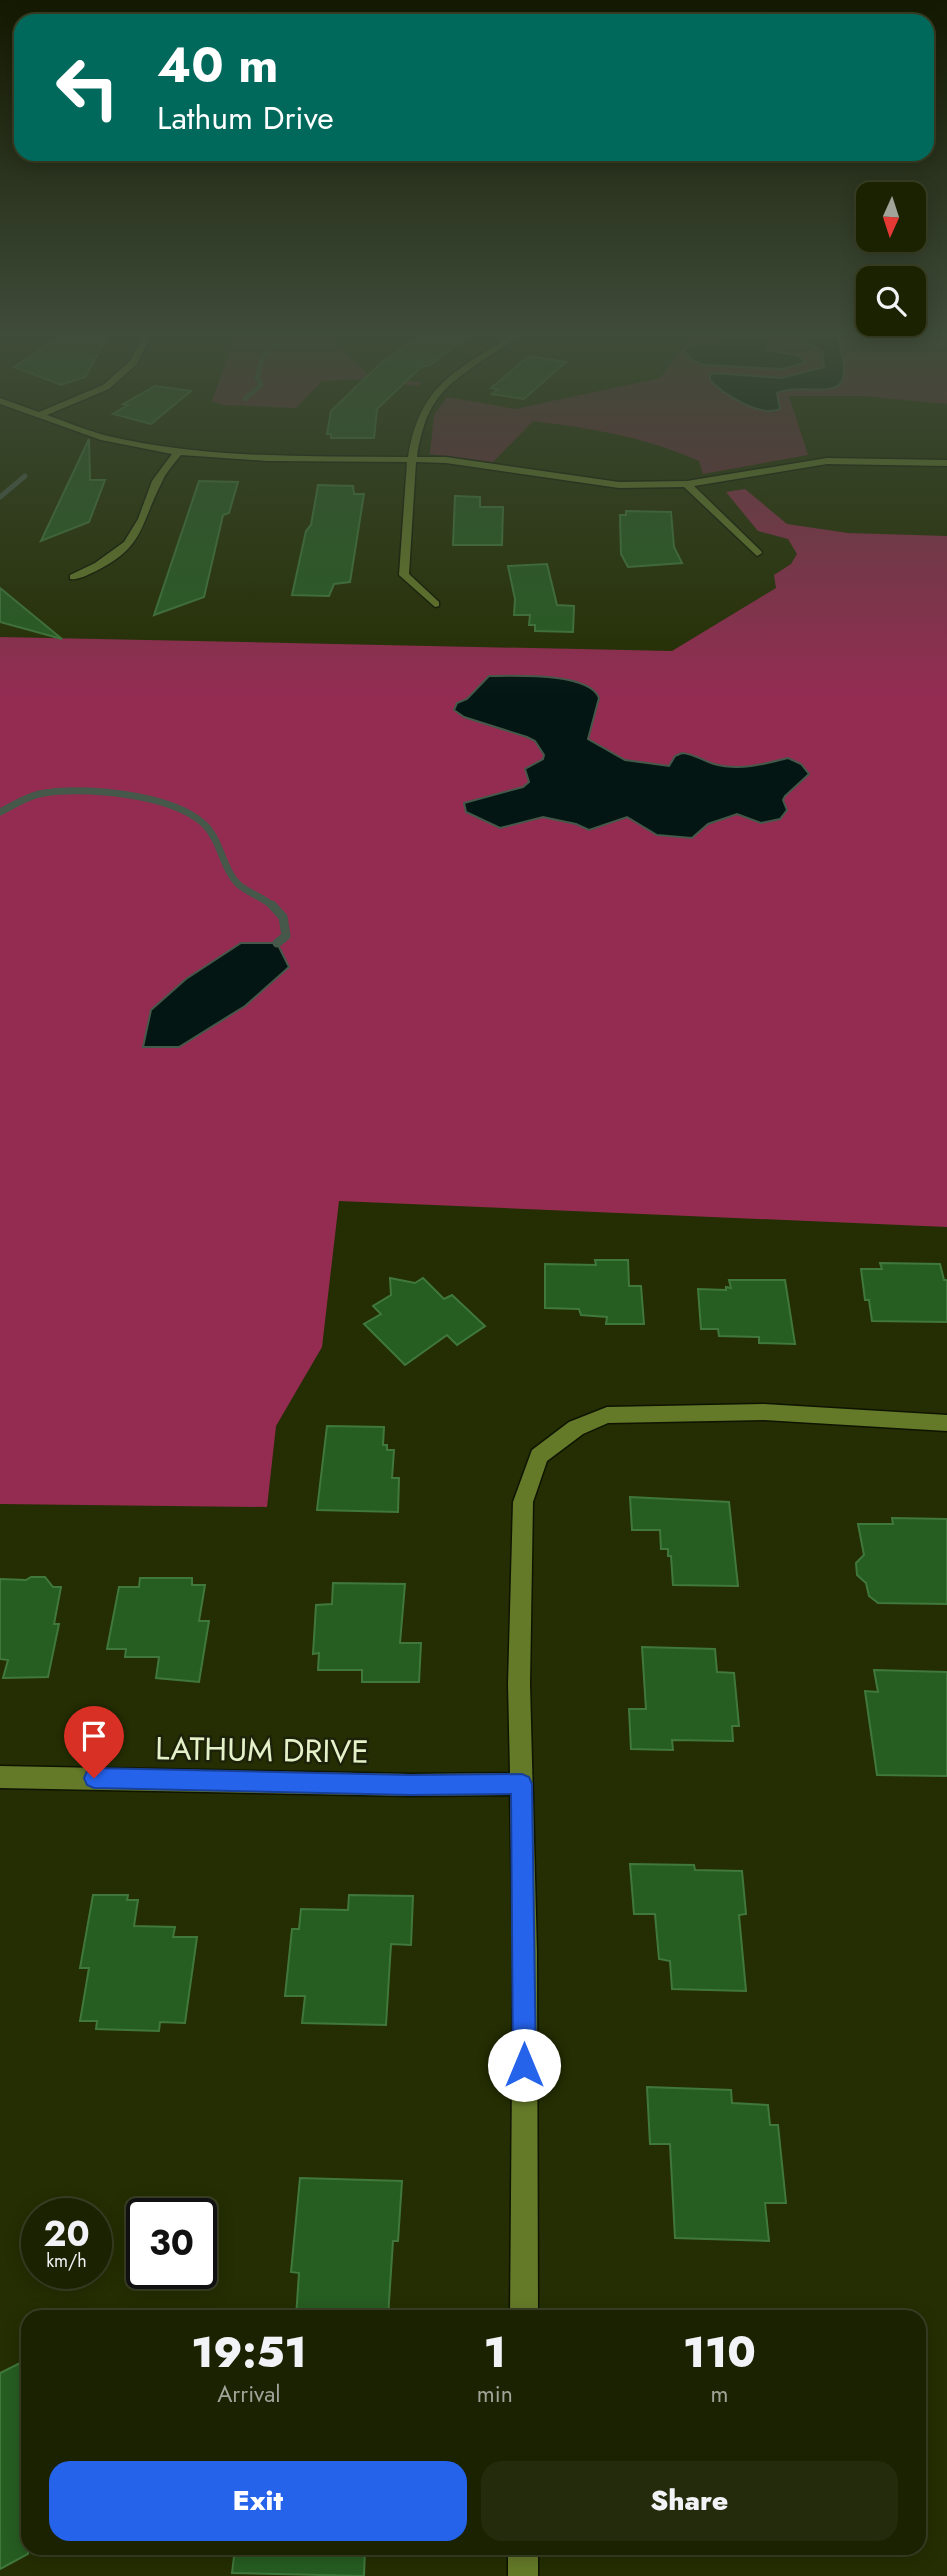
<!DOCTYPE html>
<style>
:root{--surface:#1b2202;--page:#242a0c;--text:#f1f3f6;--muted:#a0a499;--line:#393f24;--accent:#2563eb}
body{margin:0;font-family:Jost,sans-serif;background:var(--page);color:var(--text);height:100vh;display:flex;flex-direction:column;font-size:26px;white-space:nowrap}
*{box-sizing:border-box;margin:0}
p{font-size:23px;color:var(--muted)}
.icon{flex:none;width:38px;height:38px;fill:none;stroke:currentColor;stroke-width:2;stroke-linecap:round;stroke-linejoin:round}
.map{position:relative;flex:1;overflow:hidden}
.sheet{position:absolute;left:21px;top:2310px;width:905px;height:245px;display:flex;flex-direction:column;background:var(--surface);border-radius:21px;box-shadow:0 4px 18px #0003,0 0 0 2px var(--line)}
.sheet>*{flex:none}
.banner{position:absolute;left:14px;top:14px;width:920px;height:147px;border-radius:21px;box-shadow:0 4px 18px #0003,0 0 0 2px var(--line);background:#00695c;color:#fff;overflow:hidden}
.needle{width:46px;rotate:183deg}
.controls{position:absolute;left:856px;top:182px;display:grid;gap:14px}
.controls a{display:grid;place-items:center;width:70px;height:70px;border-radius:14px;background:var(--surface);box-shadow:0 4px 18px #0003,0 0 0 2px var(--line);font-size:35px}
.speed{position:absolute;left:21px;top:2198px;display:flex;gap:14px;font-size:35px;font-weight:700;text-align:center}
.speed>*{display:grid;place-content:center;width:91px;height:91px;border-radius:50%;background:var(--surface);box-shadow:0 4px 18px #0003,0 0 0 2px var(--line);line-height:1}
.speed small{font-size:18px;font-weight:400}
.speed .limit{border:4px solid #111;border-radius:10px;background:#fff;color:#111}
.pin{position:absolute;display:grid;place-items:center;width:60px;height:60px;color:#fff;margin:-72px -30px;border-radius:50% 50% 50% 0;rotate:-45deg;box-shadow:0 0 7px #0007}
.pin .icon{rotate:45deg}
.me{position:absolute;width:77px;margin:-38px;rotate:0deg;stroke-linejoin:round;filter:drop-shadow(0 0 5px #0008)}
.turn{display:flex;align-items:center;gap:24px;height:147px;padding:0 28px;font-size:32px}
.turn .icon{width:91px;height:91px;stroke-width:2.5}
.turn b{display:block;font-size:49px;line-height:60px}
.eta{display:flex;justify-content:space-evenly;align-items:center;height:119px;text-align:center}
.eta b{font-size:42px;font-weight:800;line-height:49px}
.action{display:flex;gap:14px;margin-top:auto;padding:14px 28px}
.action a{flex:1;height:80px;border-radius:21px;background:var(--accent);color:#fff;font-size:28px;font-weight:800;line-height:80px;text-align:center}
.action a+a{background:var(--page);color:var(--text)}
.map>svg:first-child{display:block}
.green{fill:#6d2a40}
.forest{fill:#942c52}
.water{fill:#031613;stroke:#46584a;stroke-width:2}
.lines{fill:none;stroke-linecap:round;stroke-linejoin:round}
.stream-far2{stroke:#46584a;stroke-width:5}
.stream-far1{stroke:#46584a;stroke-width:7}
.stream{stroke:#46584a;stroke-width:9}
.building{fill:#265d21;stroke:#40783b;stroke-width:2}
.minor-casing{stroke:#0e1400;stroke-width:3}
.minor{fill:#657a28;fill-rule:evenodd}
.route{fill:#2563eb;stroke:#184099;stroke-width:2}
.labels{text-anchor:middle;dominant-baseline:central;stroke-width:5;stroke-linejoin:round;paint-order:stroke}
.near-street-label{font-size:32px;fill:#e4f1c9;stroke:#1c2209}
</style>
<div class="map">
<svg width="947" height="2576" viewBox="0 0 947 2576">
<rect width="100%" height="100%" fill="#242e02"/>
<g class="green">
<path d="M 235,335 L 339,335 L 335,342 L 368,374 L 422,383 L 417,386 L 363,379 L 322,381 L 296,408 L 224,405 L 212,401 Z"/>
<path d="M 693,335 L 947,335 L 947,404 L 862,396 L 789,396 L 808,455 L 703,474 L 699,461 C 643,436 593,429 533,421 L 493,462 L 430,454 L 434,415 L 447,397 L 515,409 L 660,378 Z"/>
</g>
<path class="forest" d="M 745,489 L 787,524 L 848,533 L 947,536 L 947,1227 L 339,1201 L 322,1347 L 276,1426 L 267,1507 L 0,1504 L 0,637 L 672,651 L 776,588 L 774,575 L 791,564 L 797,554 L 788,539 L 758,531 L 726,492 Z"/>
<g class="water">
<path d="M 725,335 L 774,335 L 766,350 L 799,356 L 806,362 L 783,369 L 704,365 L 692,360 L 684,351 L 691,344 L 716,343 Z"/>
<path d="M 797,335 L 838,335 C 841,341 839,345 841,351 C 857,410 809,380 777,393 L 780,409 C 761,418 723,394 710,380 L 710,375 L 715,373 L 782,378 L 824,367 L 822,351 L 800,340 Z"/>
<path d="M 489,676 C 514,676 589,672 599,698 L 588,739 L 625,760 L 669,766 L 675,756 L 682,753 C 695,754 703,761 714,764 C 739,771 765,764 788,758 L 801,764 L 809,774 L 785,796 L 783,800 L 787,810 L 780,819 L 761,823 L 737,814 L 708,824 L 692,838 L 657,835 L 627,817 L 589,830 L 576,824 L 543,817 L 500,828 L 466,812 L 464,803 L 523,787 L 529,782 L 525,769 L 543,759 L 544,755 L 535,741 L 527,737 L 464,717 L 454,710 L 457,703 L 467,699 Z"/>
<path d="M 241,943 L 277,943 L 289,967 L 245,1006 L 179,1047 L 143,1047 L 151,1010 L 186,979 Z"/>
</g>
<g class="lines">
<g class="stream-far2">
<path d="M 245,399 L 261,385 L 257,378 L 262,358 L 289,335"/>
<path d="M 0,497 L 25,476"/>
</g>
<path class="stream-far1" d="M 0,812 C 12,806 26,797 39,794 C 80,785 172,794 204,824 C 221,840 222,868 238,884 C 248,893 263,897 274,907"/>
<path class="stream" d="M 272,905 L 283,917 L 286,936 L 277,943"/>
</g>
<g class="building">
<path d="M 63,335 L 109,335 L 85,377 L 61,385 L 14,367 Z"/>
<path d="M 422,335 L 469,335 L 429,366 L 422,366 L 377,409 L 374,438 L 331,438 L 331,434 L 327,434 L 331,411 L 382,362 Z"/>
<path d="M 529,356 L 566,362 L 524,399 L 492,394 L 498,389 L 491,388 Z"/>
<path d="M 155,386 L 191,391 L 151,424 L 113,414 L 128,405 L 123,404 Z"/>
<path d="M 89,439 L 90,480 L 105,480 L 89,522 L 41,541 Z"/>
<path d="M 199,481 L 238,482 L 229,513 L 223,515 L 204,597 L 154,615 Z"/>
<path d="M 318,485 L 353,486 L 354,494 L 364,494 L 350,582 L 334,584 L 329,596 L 292,595 L 306,531 L 311,525 Z"/>
<path d="M 455,496 L 480,497 L 480,507 L 503,507 L 502,545 L 453,545 Z"/>
<path d="M 626,511 L 671,512 L 674,547 L 682,563 L 628,567 L 621,554 L 620,515 L 626,515 Z"/>
<path d="M 547,564 L 557,605 L 574,606 L 573,632 L 535,631 L 535,625 L 529,625 L 530,615 L 514,615 L 515,599 L 508,566 Z"/>
<path d="M 0,588 L 62,639 L 0,622 Z"/>
<path d="M 595,1260 L 628,1260 L 629,1286 L 641,1286 L 644,1324 L 606,1324 L 607,1317 L 581,1315 L 579,1309 L 545,1308 L 545,1264 L 596,1265 Z"/>
<path d="M 880,1263 L 940,1264 L 944,1280 L 947,1280 L 947,1322 L 872,1321 L 869,1300 L 865,1300 L 861,1269 L 882,1269 Z"/>
<path d="M 390,1278 L 415,1283 L 423,1278 L 444,1299 L 452,1295 L 485,1326 L 457,1345 L 447,1335 L 405,1365 L 364,1324 L 381,1314 L 373,1306 L 391,1295 Z"/>
<path d="M 729,1280 L 785,1280 L 795,1344 L 759,1343 L 759,1337 L 719,1336 L 718,1329 L 701,1329 L 698,1289 L 726,1290 L 726,1287 L 731,1288 Z"/>
<path d="M 327,1426 L 384,1427 L 383,1445 L 387,1445 L 387,1450 L 394,1450 L 392,1478 L 399,1478 L 398,1512 L 317,1510 Z"/>
<path d="M 630,1497 L 729,1502 L 738,1586 L 673,1585 L 671,1556 L 668,1556 L 668,1549 L 661,1549 L 660,1530 L 632,1530 Z"/>
<path d="M 892,1518 L 947,1519 L 947,1604 L 878,1603 L 869,1596 L 866,1583 L 857,1575 L 856,1563 L 864,1555 L 858,1524 L 893,1524 Z"/>
<path d="M 31,1577 L 45,1577 L 53,1587 L 61,1587 L 54,1624 L 59,1624 L 48,1677 L 3,1678 L 8,1660 L 0,1659 L 0,1579 L 26,1580 Z"/>
<path d="M 140,1578 L 192,1578 L 192,1585 L 205,1585 L 199,1621 L 209,1621 L 199,1682 L 156,1678 L 159,1657 L 125,1657 L 126,1649 L 107,1649 L 119,1587 L 139,1587 Z"/>
<path d="M 333,1583 L 405,1584 L 400,1643 L 421,1643 L 419,1682 L 362,1682 L 362,1670 L 318,1670 L 319,1653 L 313,1654 L 316,1605 L 332,1604 Z"/>
<path d="M 642,1647 L 715,1649 L 717,1672 L 734,1673 L 739,1726 L 732,1726 L 733,1741 L 672,1740 L 673,1750 L 631,1749 L 629,1709 L 646,1709 Z"/>
<path d="M 874,1670 L 947,1672 L 947,1776 L 877,1775 L 865,1691 L 878,1692 Z"/>
<path d="M 630,1864 L 694,1865 L 695,1870 L 742,1871 L 746,1914 L 739,1915 L 746,1991 L 672,1989 L 670,1961 L 659,1959 L 655,1914 L 634,1914 Z"/>
<path d="M 93,1895 L 128,1895 L 127,1900 L 138,1900 L 134,1926 L 175,1927 L 173,1937 L 197,1937 L 185,2023 L 160,2022 L 159,2031 L 96,2029 L 97,2021 L 80,2021 L 89,1968 L 80,1968 Z"/>
<path d="M 349,1895 L 413,1896 L 411,1945 L 391,1944 L 386,2025 L 302,2023 L 305,1996 L 285,1996 L 292,1929 L 299,1929 L 301,1909 L 348,1910 Z"/>
<path d="M 647,2087 L 731,2090 L 732,2103 L 768,2105 L 770,2125 L 778,2125 L 786,2203 L 765,2203 L 769,2241 L 675,2238 L 670,2144 L 650,2144 Z"/>
<path d="M 300,2178 L 402,2181 L 398,2241 L 393,2241 L 388,2317 L 296,2317 L 299,2273 L 291,2272 Z"/>
<path d="M 20,2363 L 28,2404 L 28,2554 L 0,2569 L 0,2373 Z"/>
<path d="M 235,2548 L 365,2548 L 364,2576 L 232,2573 Z"/>
</g>
<g class="lines">
<g class="minor-casing">
<g id="minor">
<path d="M 143,335 L 151,335 L 137,364 L 109,389 L 47,415 C 67,422 88,431 108,436 C 206,459 308,456 408,457 C 420,384 454,373 511,335 L 520,335 C 511,343 499,350 489,356 C 443,387 426,400 417,457 L 446,457 L 619,482 L 687,481 L 827,458 L 947,460 L 947,466 L 827,464 L 694,486 L 761,551 L 762,553 L 757,556 L 684,487 L 619,488 L 446,463 L 416,462 L 409,574 L 439,602 L 439,606 L 435,607 L 399,575 L 407,462 L 267,461 L 181,455 C 174,464 166,472 162,482 C 140,524 145,547 96,571 C 87,575 79,580 70,579 L 70,575 L 95,563 L 124,542 L 138,519 L 152,481 L 172,454 L 101,440 L 0,404 L 0,398 L 39,412 L 103,385 L 130,361 Z"/>
<path d="M 764,1404 L 947,1415 L 947,1431 L 764,1420 L 608,1423 L 583,1434 L 547,1461 L 533,1502 L 530,1684 L 537,1953 L 538,2317 L 510,2317 L 513,1953 L 510,1795 L 411,1796 L 0,1788 L 0,1766 L 411,1774 L 510,1773 L 508,1684 L 513,1502 L 532,1450 L 569,1422 L 607,1407 Z"/>
<rect x="508" y="2548" width="30" height="28"/>
</g>
</g>
<use href="#minor" class="minor"/>
</g>
<linearGradient id="sky" x2="0" y2="1"><stop stop-color="#141901"/><stop offset="0.48" stop-color="#3f4c39"/><stop offset="1" stop-color="#3f4c39" stop-opacity="0"/></linearGradient>
<rect width="947" height="696" fill="url(#sky)"/>
<path class="route" d="M 94,1768 L 411,1775 L 522,1774 L 529,1777 L 532,1784 L 536,2065 L 533,2073 L 524,2077 L 516,2073 L 513,2065 L 511,1794 L 411,1795 L 94,1788 L 87,1785 L 84,1778 L 87,1771 Z"/>
<g class="labels">
<g class="near-street-label">
<text transform="translate(262 1750) rotate(1)">LATHUM DRIVE</text>
</g>
</g>
</svg>
<div class="controls">
<a><svg class="needle" viewBox="-14 -14 28 28"><path d="M0-13l5 13h-10z" fill="#e53935"/><path d="M0 13l5-13h-10z" fill="#a0a499"/></svg></a>
<a><svg class="icon" aria-label="search" viewBox="0 0 24 24"><circle cx="10" cy="10" r="6"/><path d="M15 15l6 6"/></svg></a>
</div>
<div class="speed"><div>20<small>km/h</small></div><div class="limit">30</div></div>
<div class="pin" style="left:94px;top:1778px;background:#d93025"><svg class="icon" aria-label="arrive" viewBox="0 0 24 24"><path d="M6 21V4h12l-3 4 3 4H6"/></svg></div>
<svg class="me" style="left:524px;top:2065px" viewBox="-20 -20 40 40"><circle r="19" fill="#fff"/><path d="M0-13L10 11 0 6-10 11z" fill="#2563eb"/></svg>
<div class="banner">
<div class="turn"><svg class="icon" aria-label="left" viewBox="0 0 24 24"><path d="M17 20v-9H6M10 6l-5 5 5 5"/></svg><div><b>40 m</b>Lathum Drive</div></div>
</div>
<section class="sheet">
<div class="eta">
<div><b>19:51</b><p>Arrival</p></div>
<div><b>1</b><p>min</p></div>
<div><b>110</b><p>m</p></div>
</div>
<div class="action"><a>Exit</a><a>Share</a></div>
</section>
</div>
